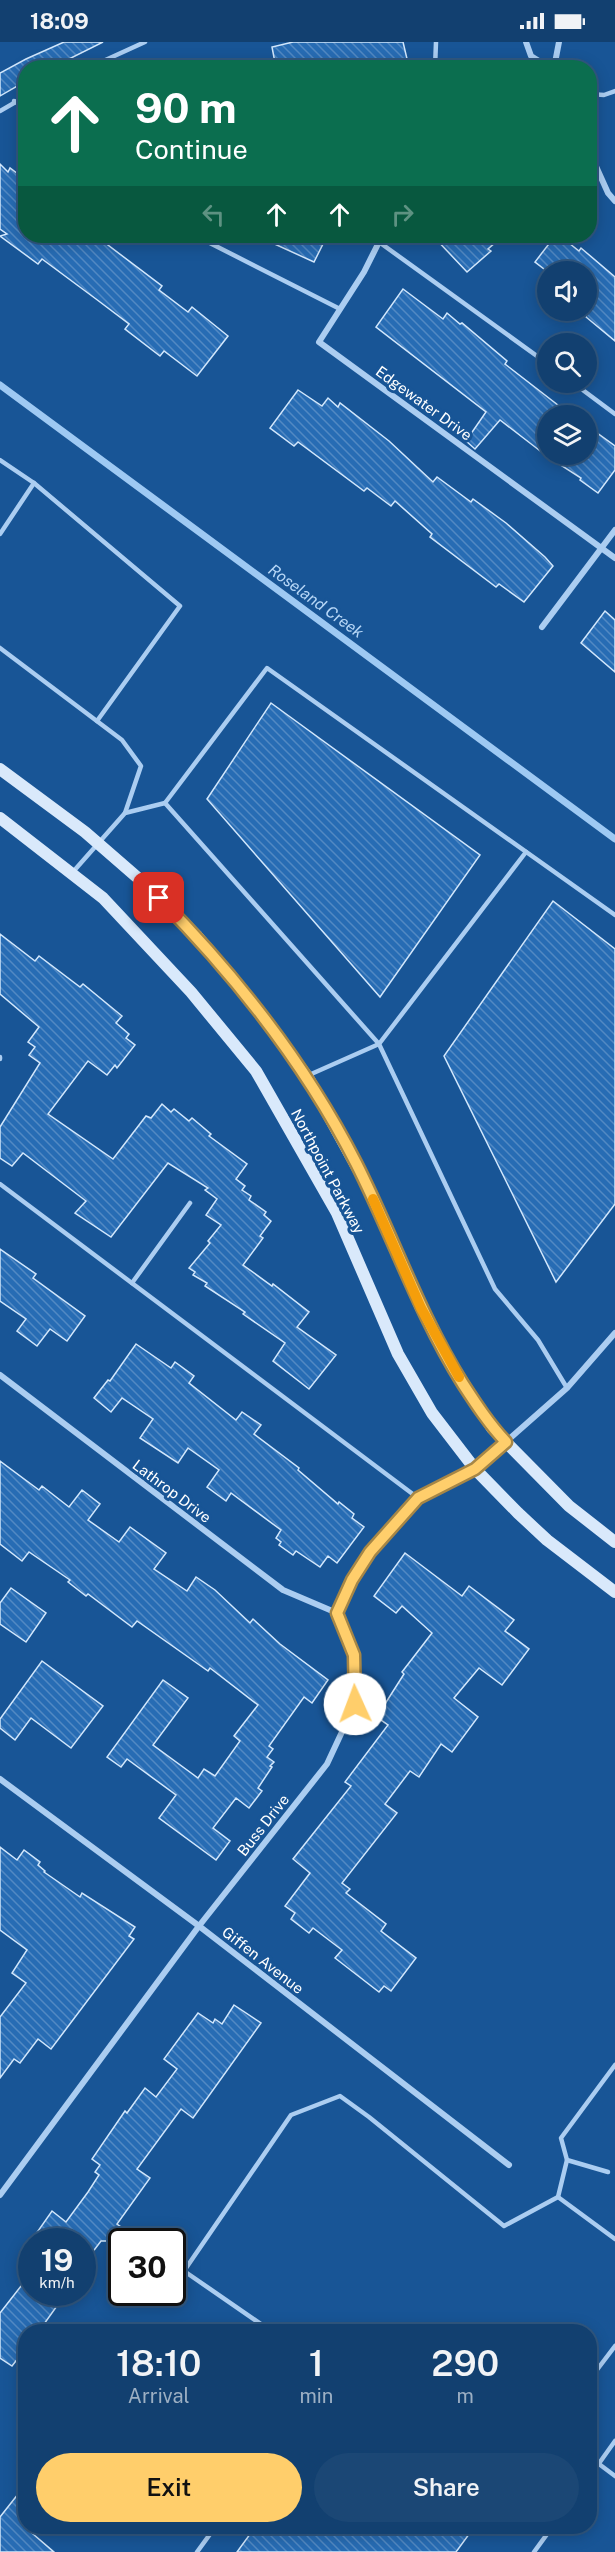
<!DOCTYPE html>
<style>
:root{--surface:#124070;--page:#1b4775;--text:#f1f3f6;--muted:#9cafc3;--line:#315983;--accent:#ffce6b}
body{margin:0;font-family:"Public Sans",sans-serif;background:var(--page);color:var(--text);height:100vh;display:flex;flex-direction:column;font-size:22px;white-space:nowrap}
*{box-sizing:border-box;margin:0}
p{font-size:20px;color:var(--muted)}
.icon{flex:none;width:33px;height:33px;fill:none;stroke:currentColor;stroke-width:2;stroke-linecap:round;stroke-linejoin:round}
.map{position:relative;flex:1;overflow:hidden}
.sheet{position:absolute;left:18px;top:2282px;width:579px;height:210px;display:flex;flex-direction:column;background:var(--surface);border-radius:24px;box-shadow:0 3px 15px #0003,0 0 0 2px var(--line)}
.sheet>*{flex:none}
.top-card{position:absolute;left:18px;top:18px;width:579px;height:183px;border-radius:24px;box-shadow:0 3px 15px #0003,0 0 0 2px var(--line);background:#0b6e4f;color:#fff;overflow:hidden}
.controls{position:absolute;left:537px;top:219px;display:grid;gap:12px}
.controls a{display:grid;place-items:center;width:60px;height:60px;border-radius:50%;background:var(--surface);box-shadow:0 3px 15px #0003,0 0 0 2px var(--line);font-size:30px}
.speed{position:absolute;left:18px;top:2186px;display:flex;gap:12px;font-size:30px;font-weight:700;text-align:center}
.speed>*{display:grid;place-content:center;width:78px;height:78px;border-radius:50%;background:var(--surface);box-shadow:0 3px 15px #0003,0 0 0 2px var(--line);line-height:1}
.speed small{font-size:15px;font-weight:400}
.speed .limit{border:3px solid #111;border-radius:9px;background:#fff;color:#111}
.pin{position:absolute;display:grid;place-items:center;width:51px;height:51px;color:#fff;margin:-26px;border-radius:12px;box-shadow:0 3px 9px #0006}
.me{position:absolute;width:66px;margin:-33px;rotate:358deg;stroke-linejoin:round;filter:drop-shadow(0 0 4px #0008)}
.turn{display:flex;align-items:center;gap:21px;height:126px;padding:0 18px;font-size:27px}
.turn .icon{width:78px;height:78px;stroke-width:2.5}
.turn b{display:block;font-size:42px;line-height:51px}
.lanes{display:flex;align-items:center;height:57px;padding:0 18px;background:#0003;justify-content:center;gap:30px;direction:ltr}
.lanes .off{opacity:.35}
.eta{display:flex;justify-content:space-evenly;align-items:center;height:102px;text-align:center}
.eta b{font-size:36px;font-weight:600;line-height:42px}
.action{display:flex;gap:12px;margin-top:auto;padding:12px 18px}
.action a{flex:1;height:69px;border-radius:36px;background:var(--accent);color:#111;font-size:24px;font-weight:600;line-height:69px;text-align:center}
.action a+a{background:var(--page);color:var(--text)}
.status{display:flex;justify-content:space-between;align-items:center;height:42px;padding:0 30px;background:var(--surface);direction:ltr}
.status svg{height:16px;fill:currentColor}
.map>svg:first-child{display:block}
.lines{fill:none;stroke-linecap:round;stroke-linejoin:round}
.stream{stroke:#9ec9f3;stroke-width:7}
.building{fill:url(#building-back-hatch);stroke:#d2e7fc;stroke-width:1.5}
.lane{stroke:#abcdf1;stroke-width:4.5}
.street{stroke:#abcdf1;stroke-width:6}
.secondary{stroke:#d9e9fb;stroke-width:12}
.route-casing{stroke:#a68646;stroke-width:15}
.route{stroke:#ffce6b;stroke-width:10}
.slow{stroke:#f59e0b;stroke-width:10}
.labels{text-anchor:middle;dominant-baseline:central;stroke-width:6;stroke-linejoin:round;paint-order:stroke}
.street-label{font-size:15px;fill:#fff;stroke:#185596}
.water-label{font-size:16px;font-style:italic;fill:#b7d7f7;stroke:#185596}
</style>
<div class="status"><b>18:09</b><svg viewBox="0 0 49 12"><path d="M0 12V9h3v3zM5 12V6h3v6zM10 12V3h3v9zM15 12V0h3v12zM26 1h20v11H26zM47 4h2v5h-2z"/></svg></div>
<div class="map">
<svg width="615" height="2510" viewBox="0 0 615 2510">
<defs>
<pattern id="building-back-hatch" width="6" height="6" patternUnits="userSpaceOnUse" patternTransform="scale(1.5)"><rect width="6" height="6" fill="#276cb4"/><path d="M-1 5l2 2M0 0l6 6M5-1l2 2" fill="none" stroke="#5289c3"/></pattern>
</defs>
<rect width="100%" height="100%" fill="#185596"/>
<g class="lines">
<path class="stream" d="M 0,343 L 615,797"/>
</g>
<g class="building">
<path d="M 64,0 L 103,0 L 51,26 L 26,26 L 26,39 L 0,54 L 0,31 L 26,17 Z"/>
<path d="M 293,0 L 403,0 L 408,21 L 394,26 L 276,26 L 272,5 Z"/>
<path d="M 0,122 L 8,130 L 10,126 L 26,138 L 26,194 L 96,194 L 162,244 L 159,248 L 188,270 L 192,265 L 228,294 L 197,334 L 164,309 L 160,314 L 125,287 L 129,282 L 96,257 L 42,217 L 38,222 L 0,194 L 7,192 L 0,187 Z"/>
<path d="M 257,194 L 327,194 L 314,220 Z"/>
<path d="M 433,194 L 503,194 L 488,207 L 491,209 L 467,230 Z"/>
<path d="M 555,194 L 560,194 L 579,209 L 581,206 L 615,235 L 615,299 L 586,275 L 586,230 L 548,230 L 535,220 Z"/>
<path d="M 403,247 L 443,277 L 447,271 L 460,282 L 462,281 L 507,319 L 505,322 L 572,374 L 548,374 L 548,412 L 586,412 L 586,383 L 615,404 L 615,428 L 598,451 L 580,438 L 581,436 L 548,415 L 500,378 L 475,407 L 466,399 L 486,370 L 376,285 Z"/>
<path d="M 298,348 L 322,364 L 328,356 L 338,365 L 340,361 L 389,399 L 433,440 L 437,435 L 471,460 L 473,457 L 506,481 L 545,515 L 553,524 L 524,560 L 499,542 L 496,545 L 430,495 L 432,492 L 395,459 L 391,464 L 367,446 L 364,449 L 298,400 L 294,404 L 270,386 Z"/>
<path d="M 605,569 L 615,578 L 615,630 L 581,601 Z"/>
<path d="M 271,661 L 480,813 L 380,955 L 207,757 Z"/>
<path d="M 553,859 L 615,907 L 615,1162 L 556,1240 L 444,1014 Z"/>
<path d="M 0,892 L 35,919 L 39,914 L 80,945 L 83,942 L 122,974 L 116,981 L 129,992 L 126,996 L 135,1003 L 117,1026 L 115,1023 L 107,1033 L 88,1019 L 48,1072 L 113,1117 L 146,1074 L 151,1076 L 162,1062 L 171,1070 L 174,1067 L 189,1079 L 192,1076 L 211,1092 L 209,1094 L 247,1122 L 236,1137 L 245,1144 L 242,1148 L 251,1154 L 249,1158 L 266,1170 L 264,1173 L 271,1179 L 260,1194 L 263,1196 L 243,1223 L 272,1244 L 273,1242 L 309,1270 L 297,1285 L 336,1313 L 309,1347 L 273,1319 L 285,1301 L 243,1272 L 245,1270 L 205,1244 L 207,1241 L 193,1233 L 195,1230 L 189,1226 L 210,1201 L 208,1199 L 221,1183 L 206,1173 L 217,1157 L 205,1148 L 208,1146 L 168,1121 L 111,1195 L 75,1171 L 86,1159 L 23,1111 L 12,1124 L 0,1116 L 0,1085 L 40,1021 L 29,1013 L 35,1005 L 28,1000 L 39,985 L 0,952 Z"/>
<path d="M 0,1207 L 36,1232 L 33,1236 L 85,1274 L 67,1299 L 50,1287 L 37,1304 L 17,1289 L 26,1277 L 0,1259 Z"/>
<path d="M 136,1302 L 171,1326 L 175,1320 L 194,1334 L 189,1341 L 236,1378 L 242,1370 L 261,1383 L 254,1392 L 299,1426 L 298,1428 L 338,1462 L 339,1460 L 354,1472 L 352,1476 L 364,1485 L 337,1521 L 328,1514 L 320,1525 L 296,1509 L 293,1513 L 279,1503 L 281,1500 L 276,1496 L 281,1488 L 231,1451 L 226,1459 L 207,1445 L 219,1428 L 188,1406 L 178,1421 L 140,1396 L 153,1377 L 122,1356 L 111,1370 L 94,1356 L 108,1338 L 110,1339 Z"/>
<path d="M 0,1419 L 39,1448 L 42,1444 L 69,1465 L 82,1448 L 100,1462 L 88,1478 L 119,1500 L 130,1485 L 166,1511 L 154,1527 L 187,1549 L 196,1535 L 215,1548 L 250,1581 L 253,1577 L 280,1602 L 328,1638 L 312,1661 L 304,1655 L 269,1704 L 273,1707 L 267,1715 L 274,1720 L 270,1724 L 272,1725 L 258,1746 L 262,1749 L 249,1766 L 236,1756 L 213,1786 L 230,1799 L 216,1818 L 159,1776 L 176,1753 L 127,1717 L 121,1725 L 107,1715 L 163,1638 L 188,1656 L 153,1703 L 198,1736 L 204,1727 L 215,1734 L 240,1699 L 234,1694 L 258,1663 L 210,1626 L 208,1629 L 137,1579 L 132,1585 L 88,1552 L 86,1554 L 68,1540 L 70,1538 L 29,1510 L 22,1519 L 0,1502 Z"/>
<path d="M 405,1511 L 462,1554 L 469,1544 L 514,1578 L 505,1589 L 529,1607 L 502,1643 L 479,1626 L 454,1656 L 478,1675 L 452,1710 L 441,1702 L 419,1735 L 410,1729 L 385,1762 L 397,1771 L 342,1841 L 350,1847 L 346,1851 L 386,1882 L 381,1889 L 416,1916 L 391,1949 L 384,1944 L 379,1950 L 335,1916 L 342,1908 L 313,1886 L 309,1891 L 291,1877 L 295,1871 L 285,1864 L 310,1831 L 293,1817 L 351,1744 L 345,1740 L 388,1683 L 378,1676 L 385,1666 L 383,1665 L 404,1632 L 402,1630 L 432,1591 L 402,1564 L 396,1571 L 374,1554 Z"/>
<path d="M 11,1546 L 46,1571 L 26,1600 L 0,1582 L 0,1561 Z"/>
<path d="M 42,1619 L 103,1664 L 71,1706 L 31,1676 L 15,1698 L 0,1686 L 0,1677 Z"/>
<path d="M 0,1805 L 17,1818 L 24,1808 L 40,1820 L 38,1823 L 45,1829 L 44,1830 L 80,1855 L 82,1851 L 135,1885 L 129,1894 L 134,1897 L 51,2007 L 38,1997 L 20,2021 L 14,2017 L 0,2036 L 0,1975 L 26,1941 L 12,1931 L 27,1908 L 0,1888 Z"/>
<path d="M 234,1963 L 261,1981 L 193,2076 L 181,2067 L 137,2127 L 150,2136 L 117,2182 L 141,2199 L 101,2199 L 82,2224 L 82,2199 L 31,2199 L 52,2169 L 66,2180 L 88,2150 L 99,2133 L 95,2130 L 100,2123 L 92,2117 L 125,2069 L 127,2071 L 145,2046 L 156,2055 L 177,2027 L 164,2017 L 198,1971 L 213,1981 L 215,1977 L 222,1982 Z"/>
<path d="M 32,2230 L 32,2250 L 67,2250 L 39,2289 L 26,2289 L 26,2306 L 12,2324 L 0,2316 L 0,2271 Z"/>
<path d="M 26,2442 L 26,2486 L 54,2510 L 0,2510 L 0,2475 Z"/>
<path d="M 256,2484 L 475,2484 L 456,2510 L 237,2510 Z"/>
</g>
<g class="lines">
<g class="lane">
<path d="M 88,26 L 145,0"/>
<path d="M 435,26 L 436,0"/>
<path d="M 590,52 L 604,53 L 615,49"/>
<path d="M 14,59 L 26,66"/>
<path d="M 0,69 L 26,54"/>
<path d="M 196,194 L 340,267"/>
<path d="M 379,200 L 548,322"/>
<path d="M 572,340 L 615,372"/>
<path d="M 0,418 L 34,441 L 0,492"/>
<path d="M 34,441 L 180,564 L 97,679"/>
<path d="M 0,606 L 122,698 L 141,724 L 125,771"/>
<path d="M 165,761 L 267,626 L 615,873"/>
<path d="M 526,810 L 379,1002 L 495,1247 L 538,1298 L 567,1346"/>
<path d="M 72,831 L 125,771 L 165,761 L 379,1002 L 309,1033"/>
<path d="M 0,1015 L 0,1017"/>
<path d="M 0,1142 L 418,1456"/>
<path d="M 132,1241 L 190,1161"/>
<path d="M 567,2118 L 608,2130"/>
<path d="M 558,2155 L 567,2118 L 561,2096 L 615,2023"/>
<path d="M 271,2289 L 184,2229 L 291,2073 L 340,2054 L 369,2075 L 504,2184 L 558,2155 L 615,2197"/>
<path d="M 590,2337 L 615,2304"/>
<path d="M 599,2422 L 615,2434"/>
<path d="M 590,2434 L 615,2399"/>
<path d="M 197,2510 L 216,2484"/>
<path d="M 534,2510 L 553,2484"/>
</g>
<g class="street">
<path d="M 526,0 L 531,14 L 550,26"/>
<path d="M 554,26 L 559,0"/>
<path d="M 590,111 L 608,151 L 615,159"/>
<path d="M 382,194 L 364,230 L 319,300 L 615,516"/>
<path d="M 542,585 L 615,488"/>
<path d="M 0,1333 L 283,1548 L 337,1571"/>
<path d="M 0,1737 L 199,1884 L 509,2123"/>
<path d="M 0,2153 L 199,1884 L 327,1722 L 355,1662 L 354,1613 L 337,1571 L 352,1537 L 370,1510 L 418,1456 L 475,1427 L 567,1346 L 615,1291"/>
</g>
<g class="secondary">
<path d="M 0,727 L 85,790 L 146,843 L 197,894 L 235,939 L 307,1034 L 370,1149 L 421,1266 L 445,1312 L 492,1386 L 569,1464 L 615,1500"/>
<path d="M 0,776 L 103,856 L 191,950 L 256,1029 L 337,1171 L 398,1312 L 432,1371 L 475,1427 L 518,1471 L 547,1498 L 615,1550"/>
</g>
</g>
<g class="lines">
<g class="route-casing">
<path id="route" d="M 159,856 C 237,935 305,1021 356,1121 C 393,1194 419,1272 463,1342 C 476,1362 489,1382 506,1400 L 475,1427 L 418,1456 L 370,1510 L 352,1538 L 337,1571 L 354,1613 L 355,1662"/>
</g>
<use href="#route" class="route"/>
<path class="slow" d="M 373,1157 L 421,1266 L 459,1335"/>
</g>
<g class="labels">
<g class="street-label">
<text transform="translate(424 361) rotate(36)">Edgewater Drive</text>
<text transform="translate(328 1129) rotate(62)">Northpoint Parkway</text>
<text transform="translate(172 1449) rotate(37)">Lathrop Drive</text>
<text transform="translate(263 1783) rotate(-52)">Buss Drive</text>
<text transform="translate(263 1918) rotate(38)">Giffen Avenue</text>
</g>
<g class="water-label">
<text transform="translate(316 559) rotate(36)">Roseland Creek</text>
</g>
</g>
</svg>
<div class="controls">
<a><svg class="icon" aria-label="sound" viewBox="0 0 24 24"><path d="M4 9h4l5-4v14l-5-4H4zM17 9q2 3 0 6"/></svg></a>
<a><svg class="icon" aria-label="search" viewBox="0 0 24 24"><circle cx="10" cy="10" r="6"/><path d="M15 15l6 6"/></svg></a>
<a><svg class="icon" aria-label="layers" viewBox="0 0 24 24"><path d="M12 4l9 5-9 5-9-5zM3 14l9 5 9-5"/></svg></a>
</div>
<div class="speed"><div>19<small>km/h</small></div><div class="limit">30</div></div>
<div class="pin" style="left:159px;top:856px;background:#d93025"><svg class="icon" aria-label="arrive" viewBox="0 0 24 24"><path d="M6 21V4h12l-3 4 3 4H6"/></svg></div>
<svg class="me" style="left:355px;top:1662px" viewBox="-20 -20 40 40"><circle r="19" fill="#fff"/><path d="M0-13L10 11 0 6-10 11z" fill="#ffce6b"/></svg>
<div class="top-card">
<div class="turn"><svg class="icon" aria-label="ahead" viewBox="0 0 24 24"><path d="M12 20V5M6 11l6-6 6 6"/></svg><div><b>90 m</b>Continue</div></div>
<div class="lanes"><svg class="icon off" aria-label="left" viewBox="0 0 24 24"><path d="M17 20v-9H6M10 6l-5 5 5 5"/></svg><svg class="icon" aria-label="ahead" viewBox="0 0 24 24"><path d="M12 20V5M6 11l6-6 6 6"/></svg><svg class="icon" aria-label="ahead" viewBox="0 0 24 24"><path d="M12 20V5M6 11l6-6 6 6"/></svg><svg class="icon off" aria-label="right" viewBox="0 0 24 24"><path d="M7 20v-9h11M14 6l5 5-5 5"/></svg></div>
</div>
<section class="sheet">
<div class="eta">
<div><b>18:10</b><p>Arrival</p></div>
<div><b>1</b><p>min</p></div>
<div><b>290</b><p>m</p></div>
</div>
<div class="action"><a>Exit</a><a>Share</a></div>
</section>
</div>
